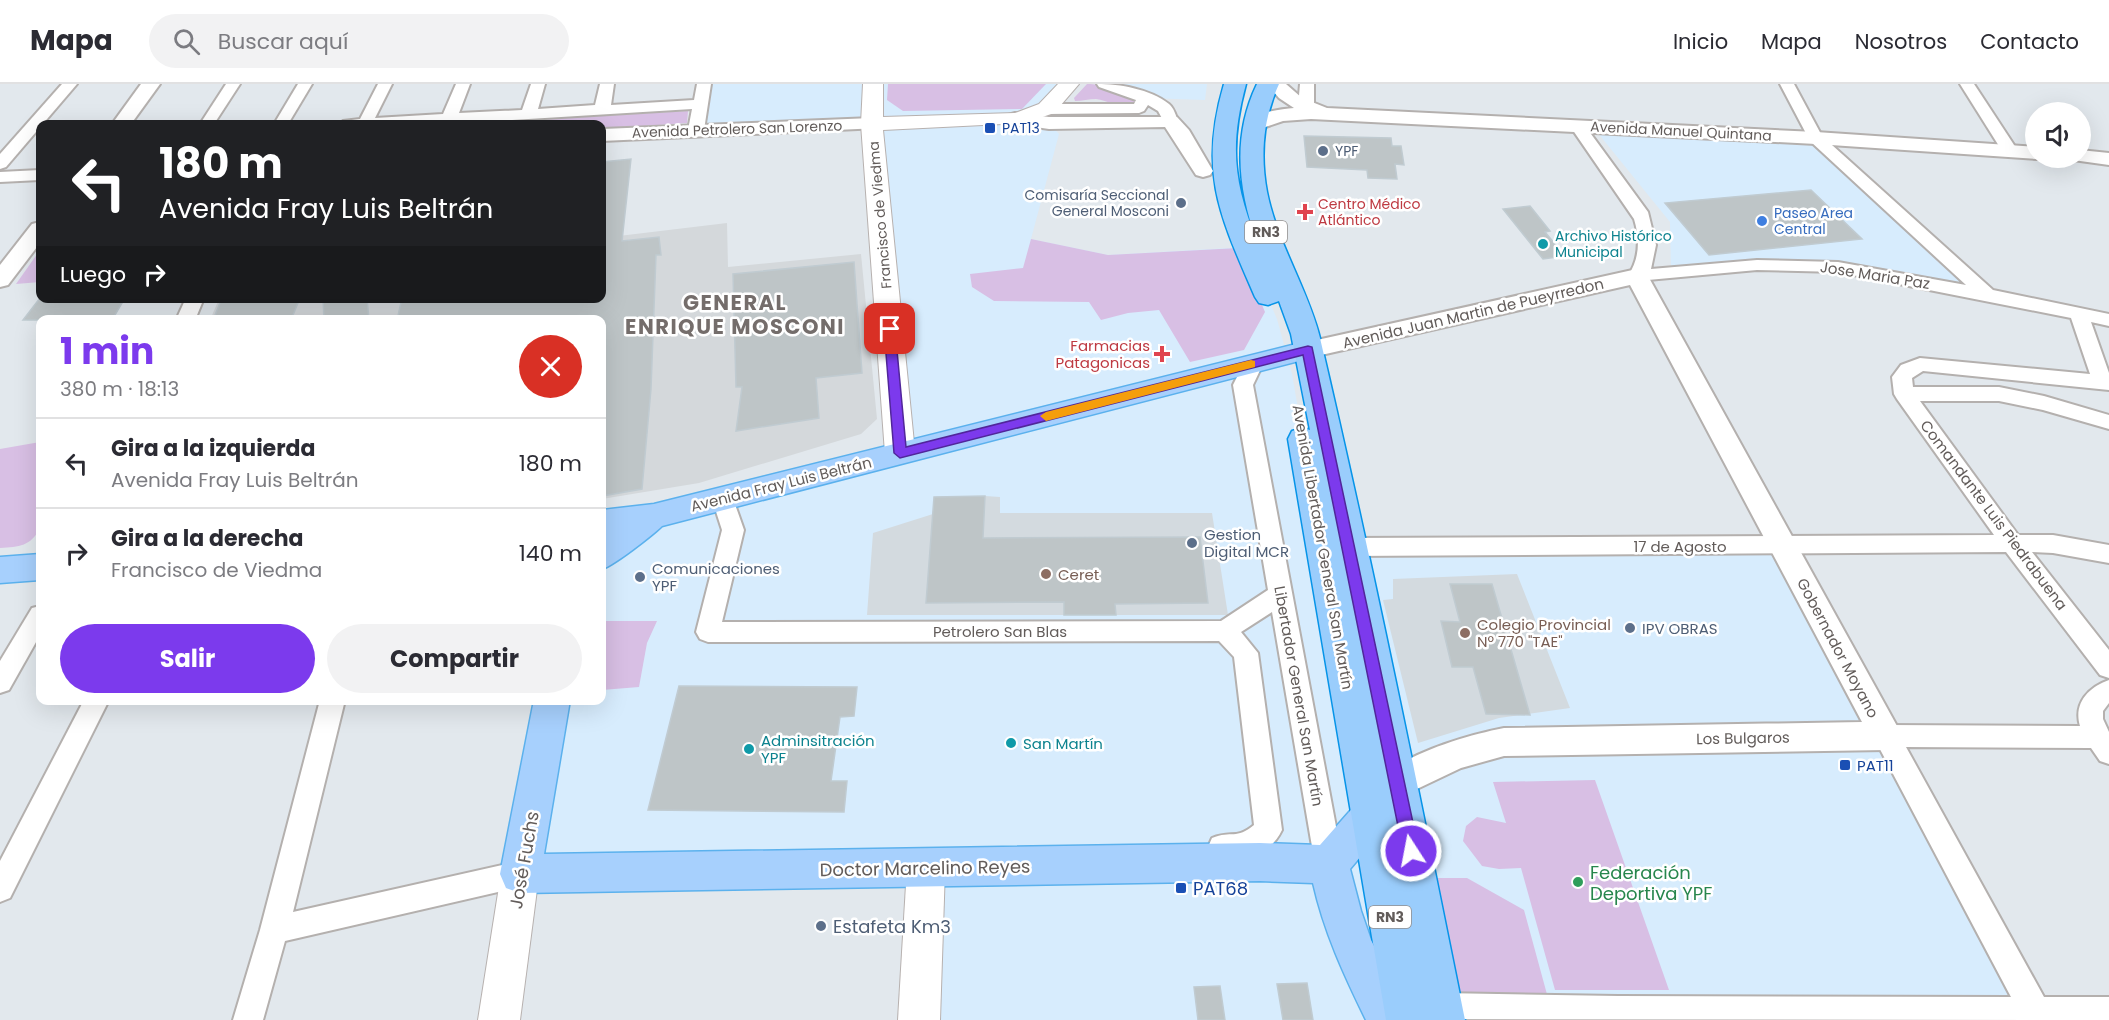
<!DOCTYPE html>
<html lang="es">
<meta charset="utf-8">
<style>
:root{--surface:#fff;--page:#f2f2f3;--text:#2b2b33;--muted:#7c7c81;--line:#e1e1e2;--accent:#7c3aed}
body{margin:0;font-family:Poppins,sans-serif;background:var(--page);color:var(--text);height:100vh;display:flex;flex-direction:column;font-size:22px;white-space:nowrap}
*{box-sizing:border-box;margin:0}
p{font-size:20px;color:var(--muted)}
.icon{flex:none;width:33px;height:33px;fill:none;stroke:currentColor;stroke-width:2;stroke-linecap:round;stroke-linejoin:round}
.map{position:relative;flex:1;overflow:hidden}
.details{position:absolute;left:36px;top:231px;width:570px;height:390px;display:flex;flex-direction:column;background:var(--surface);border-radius:12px;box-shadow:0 6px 24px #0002}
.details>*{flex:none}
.banner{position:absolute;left:36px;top:36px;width:570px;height:183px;border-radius:12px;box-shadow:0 6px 24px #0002;background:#202124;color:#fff;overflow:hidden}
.controls{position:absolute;left:2025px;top:18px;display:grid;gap:12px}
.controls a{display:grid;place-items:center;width:66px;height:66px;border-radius:50%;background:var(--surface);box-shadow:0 6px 24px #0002;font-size:30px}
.pin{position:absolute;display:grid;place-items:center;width:51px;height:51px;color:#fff;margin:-26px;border-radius:12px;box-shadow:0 3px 9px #0006}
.me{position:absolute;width:66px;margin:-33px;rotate:349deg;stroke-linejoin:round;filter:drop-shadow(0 0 4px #0008)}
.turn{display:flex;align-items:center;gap:21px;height:126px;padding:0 24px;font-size:27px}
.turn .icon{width:78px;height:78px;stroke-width:2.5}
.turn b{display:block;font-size:42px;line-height:51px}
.then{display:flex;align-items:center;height:57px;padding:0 24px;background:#0003;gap:12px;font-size:22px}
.round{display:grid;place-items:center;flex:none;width:63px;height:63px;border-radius:32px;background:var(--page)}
.headline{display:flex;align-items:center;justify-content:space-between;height:102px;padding:0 24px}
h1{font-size:36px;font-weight:700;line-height:45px;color:var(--accent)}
.action{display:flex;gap:12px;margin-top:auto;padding:12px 24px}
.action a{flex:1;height:69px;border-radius:36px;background:var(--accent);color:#fff;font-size:24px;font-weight:700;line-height:69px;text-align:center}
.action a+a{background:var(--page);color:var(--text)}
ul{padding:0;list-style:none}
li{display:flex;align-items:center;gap:18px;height:90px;padding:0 24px;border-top:2px solid var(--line)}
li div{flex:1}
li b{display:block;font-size:22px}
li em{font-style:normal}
header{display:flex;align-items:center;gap:36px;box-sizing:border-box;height:84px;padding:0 30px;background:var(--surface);border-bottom:2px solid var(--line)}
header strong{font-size:28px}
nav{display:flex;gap:33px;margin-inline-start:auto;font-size:21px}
.search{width:420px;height:54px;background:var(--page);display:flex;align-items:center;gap:15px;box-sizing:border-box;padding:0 21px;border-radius:33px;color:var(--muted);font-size:22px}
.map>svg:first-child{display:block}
.commercial{fill:#d7ecfd}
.industrial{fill:#d4d8db}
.education{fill:#d3dadf}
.green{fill:#d8bfe4}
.building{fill:#bec5c7;stroke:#c0cbd1;stroke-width:1.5}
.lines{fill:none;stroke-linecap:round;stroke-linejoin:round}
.minor-casing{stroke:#b4b0ae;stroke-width:4}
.tertiary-casing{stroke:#b4b0ae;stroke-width:4}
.secondary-casing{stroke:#b7b1af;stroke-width:2}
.primary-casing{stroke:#5bb1ed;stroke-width:3}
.trunk-casing{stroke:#0694e8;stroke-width:3}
.minor{fill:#fff;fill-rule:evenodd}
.tertiary{fill:#fff;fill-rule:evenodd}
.secondary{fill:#fff;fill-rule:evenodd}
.primary{fill:#a7d0fd;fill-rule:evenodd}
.trunk{fill:#9acdfc;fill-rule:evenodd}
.route{fill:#7c3aed;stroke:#51269a;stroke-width:1.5}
.slow{fill:#f59e0b}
.transit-dot{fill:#1a4fb4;stroke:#fff;stroke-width:2}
.service-dot{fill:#5c6f8a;stroke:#fff;stroke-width:2}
.health-dot{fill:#e0444e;stroke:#fff;stroke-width:2}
.shop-dot{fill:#3f7fe0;stroke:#fff;stroke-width:2}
.culture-dot{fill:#0f9aa8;stroke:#fff;stroke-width:2}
.education-dot{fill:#8d6e63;stroke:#fff;stroke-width:2}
.leisure-dot{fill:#2e9e5b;stroke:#fff;stroke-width:2}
.labels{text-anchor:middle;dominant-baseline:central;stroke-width:5;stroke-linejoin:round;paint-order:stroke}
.far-transit-label{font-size:14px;fill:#164399;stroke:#fff;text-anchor:start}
.far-street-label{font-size:14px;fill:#625c5a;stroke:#fff}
.far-service-label{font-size:14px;fill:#4e5e75;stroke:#fff;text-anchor:start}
.far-health-label{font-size:14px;fill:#be3a42;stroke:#fff;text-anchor:start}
.far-shop-label{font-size:14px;fill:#366cbe;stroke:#fff;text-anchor:start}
.shield{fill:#fff;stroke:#918d8c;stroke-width:1.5}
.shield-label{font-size:14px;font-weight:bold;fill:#625c5a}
.far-culture-label{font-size:14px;fill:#0d838f;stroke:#fff;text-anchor:start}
.street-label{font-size:15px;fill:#625c5a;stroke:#fff}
.health-label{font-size:15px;fill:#be3a42;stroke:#fff;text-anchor:end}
.service-label{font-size:15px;fill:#4e5e75;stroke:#fff;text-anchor:start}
.education-label{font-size:15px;fill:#785e54;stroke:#fff;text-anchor:start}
.culture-label{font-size:15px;fill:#0d838f;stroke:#fff;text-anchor:start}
.transit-label{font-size:15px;fill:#164399;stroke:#fff;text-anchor:start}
.near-street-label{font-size:18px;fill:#625c5a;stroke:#fff}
.near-leisure-label{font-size:18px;fill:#27864d;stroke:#fff;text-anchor:start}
.near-transit-label{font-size:18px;fill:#164399;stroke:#fff;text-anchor:start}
.near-service-label{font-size:18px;fill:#4e5e75;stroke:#fff;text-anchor:start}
.district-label{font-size:21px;font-weight:bold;letter-spacing:1.5px;fill:#746d6b;stroke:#fff}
</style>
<header>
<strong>Mapa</strong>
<div class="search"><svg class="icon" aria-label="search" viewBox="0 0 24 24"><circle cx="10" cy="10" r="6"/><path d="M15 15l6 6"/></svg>Buscar aquí</div>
<nav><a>Inicio</a><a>Mapa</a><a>Nosotros</a><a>Contacto</a></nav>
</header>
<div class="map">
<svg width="2109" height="936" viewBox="0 0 2109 936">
<rect width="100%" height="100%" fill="#e2e8ed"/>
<g class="commercial">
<path d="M 704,0 L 1069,0 L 1036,32 L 1049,39 L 1059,50 L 1031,155 L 1108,171 L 1246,163 L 1277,235 L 1292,290 L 1322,464 L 1783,461 L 2035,929 L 1618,927 L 1443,936 L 919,936 L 926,784 L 520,790 L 552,617 L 602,616 L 602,438 L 654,432 L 900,369 L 872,40 L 696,46 Z"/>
<path d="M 1104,0 L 1207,0 L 1205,16 L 1145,14 Z"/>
<path d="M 1593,43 L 1816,54 L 1987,210 L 1797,180 L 1671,189 L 1670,138 Z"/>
</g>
<path class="industrial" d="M 727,139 L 728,183 L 861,170 L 877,335 L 861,350 L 699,399 L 602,415 L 602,236 L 210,236 L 219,215 L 602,214 L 602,154 Z"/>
<g class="education">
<path d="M 985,412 L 1000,413 L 1000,429 L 1212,429 L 1228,531 L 867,531 L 873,449 L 933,430 L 934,413 Z"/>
<path d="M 1517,490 L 1570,624 L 1499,634 L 1418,659 L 1383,516 L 1393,515 L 1393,495 Z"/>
</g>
<g class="green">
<path d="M 888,0 L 1046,0 L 1022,25 L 903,27 L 887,16 Z"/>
<path d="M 1087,0 C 1102,0 1124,8 1135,18 C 1116,27 1113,17 1096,15 C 1089,15 1082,17 1075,17 L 1074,14 Z"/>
<path d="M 688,27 L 687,39 L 602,45 L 602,40 L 453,40 Z"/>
<path d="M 1031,155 L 1108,171 L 1238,164 L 1265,228 L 1244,266 L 1190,278 L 1159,226 L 1128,229 L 1101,236 L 1089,218 L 994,217 L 972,203 L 970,190 L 1023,184 Z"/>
<path d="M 40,166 L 40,198 L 16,200 Z"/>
<path d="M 40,358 L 40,444 C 31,462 19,463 0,464 L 0,365 Z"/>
<path d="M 602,537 L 657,537 L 647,559 L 639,603 L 602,606 Z"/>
<path d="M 1595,696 L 1669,906 L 1555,906 L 1521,784 L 1499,785 L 1482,782 L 1463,757 L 1466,742 L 1477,733 L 1506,739 L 1493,698 Z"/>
<path d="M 1421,794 L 1467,794 L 1524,826 L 1548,914 L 1448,908 Z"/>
</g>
<g class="building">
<path d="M 1304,52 L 1391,54 L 1392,62 L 1401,62 L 1404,81 L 1395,80 L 1397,95 L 1368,94 L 1367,86 L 1307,83 Z"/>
<path d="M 631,75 L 622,157 L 659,153 L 661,171 L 656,171 L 651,305 L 642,405 L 602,412 L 602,236 L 397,236 L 402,214 L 602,214 L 602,78 Z"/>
<path d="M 1811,106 L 1862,155 L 1709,171 L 1665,119 Z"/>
<path d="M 1530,122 L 1550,147 L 1545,148 L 1565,172 L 1543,175 L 1503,125 Z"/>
<path d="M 854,178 L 862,289 L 816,294 L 819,334 L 736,347 L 742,303 L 736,303 L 733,190 Z"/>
<path d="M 40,214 L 125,214 L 112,236 L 23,236 Z"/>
<path d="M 222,214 L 300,214 L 291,236 L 213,236 Z"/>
<path d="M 323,214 L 367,214 L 369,236 L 324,236 Z"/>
<path d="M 985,412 L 983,454 L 1200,453 L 1208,519 L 1115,520 L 1116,531 L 1064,531 L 1064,518 L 926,519 L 934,413 Z"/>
<path d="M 1450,500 L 1492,500 L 1530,631 L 1486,630 L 1473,583 L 1452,583 L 1441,537 L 1460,538 Z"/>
<path d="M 679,602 L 857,603 L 854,632 L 840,633 L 831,697 L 847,697 L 844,728 L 648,726 Z"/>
<path d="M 1307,899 L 1313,936 L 1283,936 L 1277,900 Z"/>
<path d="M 1220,902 L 1225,936 L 1198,936 L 1194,903 Z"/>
</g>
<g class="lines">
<g class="minor-casing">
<g id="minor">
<path d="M 62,0 L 77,0 L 6,83 L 0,85 L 0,70 Z"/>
<path d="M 226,0 L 240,0 L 214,40 L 200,40 Z"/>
<path d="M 298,0 L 312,0 L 288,40 L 274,40 Z"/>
<path d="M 378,0 L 392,0 L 375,34 L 443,30 L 456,0 L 470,0 L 459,29 L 522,26 L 531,0 L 545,0 L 538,25 L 595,21 L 600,0 L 614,0 L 611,21 L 694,16 L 697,0 L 711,0 L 704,46 L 696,51 L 688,46 L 692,25 L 449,40 L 341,40 L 343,37 L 360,35 Z"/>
<path d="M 1097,0 C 1120,0 1150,5 1169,20 C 1174,24 1176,32 1178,37 L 1175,40 L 1165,40 L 1158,27 L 1148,21 L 1144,27 L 1139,29 L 1047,30 L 1039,25 L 1047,20 L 1134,20 L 1136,16 L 1099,3 Z"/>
<path d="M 1300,0 L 1314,0 L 1314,23 L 1311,26 L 1301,26 L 1298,23 Z"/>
<path d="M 1780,0 L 1794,0 L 1822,52 L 1993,206 L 2109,230 L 2109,242 L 2091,238 L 2109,289 L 2109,306 L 1923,287 L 1912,294 L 1913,303 L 1999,303 L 2044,312 L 2109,331 L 2109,345 L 2043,326 L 1999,317 L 1920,317 L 2018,451 L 2053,451 L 2109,461 L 2109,479 L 2053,469 L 2032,468 L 2109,566 L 2109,594 L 2100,591 L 2006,468 L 1347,472 L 1339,469 L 1336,463 L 1339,457 L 1347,454 L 1994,451 L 1897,315 L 1894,310 L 1892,293 L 1901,281 L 1920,274 L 2090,290 L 2071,234 L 1838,188 L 1757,186 L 1637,197 L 1631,196 L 1628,192 C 1640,174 1640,155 1634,135 L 1570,42 L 1573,39 L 1583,39 L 1648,128 L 1656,161 L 1651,185 L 1757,176 L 1838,178 L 1966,201 L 1810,57 Z"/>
<path d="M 1960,0 L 1974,0 L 2018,67 L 2016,70 L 2004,70 Z"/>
<path d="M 40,86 L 40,96 L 0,98 L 0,88 Z"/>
<path d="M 186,214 L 204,214 L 195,236 L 176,236 Z"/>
<path d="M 1253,274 L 1260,275 L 1263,280 L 1253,301 L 1343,780 L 1339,789 L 1329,793 L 1319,789 L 1315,780 L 1272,528 L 1241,548 L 1258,569 L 1282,746 C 1269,773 1239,782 1212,772 L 1208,763 L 1212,754 C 1232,746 1236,756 1254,741 L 1234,573 L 1219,557 L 708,558 L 700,555 L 696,548 L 722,446 L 712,415 L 715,409 L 723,407 L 731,409 L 744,446 L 722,538 L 1221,537 L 1268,506 L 1233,301 L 1246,275 Z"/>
<path d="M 40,522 L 40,551 L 9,606 L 0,609 L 0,577 L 32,524 Z"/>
<path d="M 2109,596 L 2109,619 L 2103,627 L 2103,635 L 2109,648 L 2109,680 L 2100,677 L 2091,664 L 1906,663 L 2044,913 L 2109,913 L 2109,936 L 1430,935 L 1426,924 L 1430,913 L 1441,909 L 1618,912 L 2011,913 L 1873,652 L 1877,644 L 1886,641 L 2080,642 C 2073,619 2089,603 2109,596 Z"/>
<path d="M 84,616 L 109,616 L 10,814 L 0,818 L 0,777 Z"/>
<path d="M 320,616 L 345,616 L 293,828 L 520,777 L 530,781 L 534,790 L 530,799 L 520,803 L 285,857 L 263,936 L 233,936 L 260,846 Z"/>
</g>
</g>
<g class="tertiary-casing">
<g id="tertiary">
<path d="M 141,0 L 160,0 L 131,40 L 112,40 Z"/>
<path d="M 1267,0 L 1286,0 L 1302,14 L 1327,24 L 1816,48 L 2036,63 L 2036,74 L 2042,74 L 2036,75 L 1816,60 L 1311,35 L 1283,37 L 1254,47 L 1247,45 L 1244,41 C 1253,29 1279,25 1294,24 L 1279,14 Z"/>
<path d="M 1015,29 L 1049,33 L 1177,33 L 1189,46 L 1213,87 L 1210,91 L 1203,93 L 1196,91 L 1165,43 L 1049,45 L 1008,39 L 1005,35 L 1008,31 Z"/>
<path d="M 872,34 L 879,36 L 882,40 L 879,44 L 602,57 L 602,45 Z"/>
<path d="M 2080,66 L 2109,69 L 2109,81 L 2073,76 L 2071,74 L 2080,74 Z"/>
<path d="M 40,138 L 40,159 L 8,201 L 0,203 L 0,181 L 32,140 Z"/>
<path d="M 1637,185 L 1645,187 L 1648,192 L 1897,642 L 1902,652 L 1897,662 L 1886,666 L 1504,672 L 1461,684 L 1398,714 L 1386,710 L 1381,699 C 1383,695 1385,690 1389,687 C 1419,666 1468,651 1504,644 L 1862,638 L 1630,201 L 1308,274 L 1299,272 L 1296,266 L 1299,260 L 1308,258 Z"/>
</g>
</g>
<g class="secondary-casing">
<g id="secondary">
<path d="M 863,0 L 883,0 L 883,33 L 1015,29 L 1039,20 L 1058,0 L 1079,0 L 1054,29 L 1025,39 L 883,46 L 915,369 L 910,376 L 900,379 L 890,376 L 885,369 L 861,40 Z"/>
<path d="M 926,766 L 940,771 L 945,784 L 940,936 L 898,936 L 907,784 L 912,771 Z"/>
<path d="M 520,772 L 534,777 L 539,790 L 520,936 L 478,936 L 501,790 L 506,777 Z"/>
</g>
</g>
<g class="primary-casing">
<g id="primary">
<path d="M 1308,257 L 1318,260 L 1322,266 L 1318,272 L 662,442 C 653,451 613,482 602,485 L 602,453 L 605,450 L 602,450 L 602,426 L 654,420 Z"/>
<path d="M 40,470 L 40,496 L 0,499 L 0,473 Z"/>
<path d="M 534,616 L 570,616 L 544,770 L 1260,759 L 1320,761 L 1371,703 L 1385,697 L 1399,703 L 1404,715 L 1399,727 L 1350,785 L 1361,827 L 1371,856 L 1412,936 L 1366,936 C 1344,891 1324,848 1313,799 L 1260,797 L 520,809 L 506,804 L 500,790 Z"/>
</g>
</g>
<g class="trunk-casing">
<path id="trunk" d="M 1224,0 L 1246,0 C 1229,63 1234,98 1257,158 C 1238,105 1232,52 1257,0 L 1279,0 C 1263,35 1260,71 1267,108 C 1277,159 1308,205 1320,254 C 1373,480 1419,708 1465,936 L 1386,936 L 1288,355 L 1292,347 L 1303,344 L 1310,346 L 1291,250 L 1279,217 L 1268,221 L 1259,219 L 1255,213 C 1220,132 1198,89 1224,0 Z"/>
</g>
<use href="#minor" class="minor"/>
<use href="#tertiary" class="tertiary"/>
<use href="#secondary" class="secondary"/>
<use href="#primary" class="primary"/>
<use href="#trunk" class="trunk"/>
</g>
<path class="route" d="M 890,242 L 895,245 L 906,363 L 1308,262 L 1312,263 L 1419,767 L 1417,773 L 1411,775 L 1405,773 L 1403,767 L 1303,271 L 900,374 L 894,369 L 884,245 Z"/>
<path class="slow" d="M 1251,276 L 1255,277 L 1255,283 L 1046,337 L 1040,332 L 1046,328 Z"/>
<g class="transit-dot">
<rect x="984" y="38" width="12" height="12" rx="3"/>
<rect x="1839" y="675" width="12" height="12" rx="3"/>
<rect x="1175" y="798" width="12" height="12" rx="3"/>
</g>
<g class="service-dot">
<circle cx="1323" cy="67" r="6"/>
<circle cx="1181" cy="119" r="6"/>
<circle cx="1192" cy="459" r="6"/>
<circle cx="640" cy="493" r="6"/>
<circle cx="1630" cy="544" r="6"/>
<circle cx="821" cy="842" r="6"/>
</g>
<g class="health-dot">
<path d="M1302 119h6v6h6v6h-6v6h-6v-6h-6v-6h6z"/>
<path d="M1159 261h6v6h6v6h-6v6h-6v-6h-6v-6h6z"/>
</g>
<circle class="shop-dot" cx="1762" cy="137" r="6"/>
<g class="culture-dot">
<circle cx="1543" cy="160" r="6"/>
<circle cx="1011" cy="659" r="6"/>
<circle cx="749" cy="665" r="6"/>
</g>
<g class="education-dot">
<circle cx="1046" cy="490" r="6"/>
<circle cx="1465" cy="549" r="6"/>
</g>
<circle class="leisure-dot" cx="1578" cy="798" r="6"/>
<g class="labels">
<g class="far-transit-label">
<text x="1002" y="44">PAT13</text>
</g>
<g class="far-street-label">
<text transform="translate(737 45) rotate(-2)">Avenida Petrolero San Lorenzo</text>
<text transform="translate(1681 47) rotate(3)">Avenida Manuel Quintana</text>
<text transform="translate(880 131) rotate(-95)">Francisco de Viedma</text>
</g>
<g class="far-service-label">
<text x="1335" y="67">YPF</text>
<text x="1169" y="111" text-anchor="end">Comisaría Seccional<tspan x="1169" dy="16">General Mosconi</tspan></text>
</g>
<g class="far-health-label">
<text x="1318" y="120">Centro Médico<tspan x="1318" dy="16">Atlántico</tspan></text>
</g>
<g class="far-shop-label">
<text x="1774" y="129">Paseo Area<tspan x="1774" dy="16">Central</tspan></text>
</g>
<g class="shield">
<rect x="1245" y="137" width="42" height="22" rx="4.5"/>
<rect x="1369" y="822" width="42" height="22" rx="4.5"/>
</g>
<g class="shield-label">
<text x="1266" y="148">RN3</text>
<text x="1390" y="833">RN3</text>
</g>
<g class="far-culture-label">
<text x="1555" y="152">Archivo Histórico<tspan x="1555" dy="16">Municipal</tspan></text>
</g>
<g class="street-label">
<text transform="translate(1875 191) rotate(9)">Jose Maria Paz</text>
<text transform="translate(1473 229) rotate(-13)">Avenida Juan Martin de Pueyrredon</text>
<text transform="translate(781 400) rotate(-14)">Avenida Fray Luis Beltrán</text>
<text transform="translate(1994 431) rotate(53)">Comandante Luis Piedrabuena</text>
<text x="1680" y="462">17 de Agosto</text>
<text transform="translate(1323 463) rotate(80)">Avenida Libertador General San Martín</text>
<text x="1000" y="547">Petrolero San Blas</text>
<text transform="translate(1838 564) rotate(62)">Gobernador Moyano</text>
<text transform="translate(1299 612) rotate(80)">Libertador General San Martín</text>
<text transform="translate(1743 654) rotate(-1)">Los Bulgaros</text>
</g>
<g class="health-label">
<text x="1150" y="261">Farmacias<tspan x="1150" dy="17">Patagonicas</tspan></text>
</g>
<g class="service-label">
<text x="1204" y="450">Gestion<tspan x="1204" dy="17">Digital MCR</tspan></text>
<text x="652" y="484">Comunicaciones<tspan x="652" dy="17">YPF</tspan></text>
<text x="1642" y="544">IPV OBRAS</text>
</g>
<g class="education-label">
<text x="1058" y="490">Ceret</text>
<text x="1477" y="540">Colegio Provincial<tspan x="1477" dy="17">Nº 770 "TAE"</tspan></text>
</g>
<g class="culture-label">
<text x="761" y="656">Adminsitración<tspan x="761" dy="17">YPF</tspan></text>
<text x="1023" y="659">San Martín</text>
</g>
<g class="transit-label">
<text x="1857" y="681">PAT11</text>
</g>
<g class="near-street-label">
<text transform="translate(524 776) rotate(-80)">José Fuchs</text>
<text transform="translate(925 784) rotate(-1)">Doctor Marcelino Reyes</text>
</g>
<g class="near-leisure-label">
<text x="1590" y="788">Federación<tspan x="1590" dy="21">Deportiva YPF</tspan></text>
</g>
<g class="near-transit-label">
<text x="1193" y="804">PAT68</text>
</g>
<g class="near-service-label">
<text x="833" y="842">Estafeta Km3</text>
</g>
<g class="district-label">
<text x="735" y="218">GENERAL<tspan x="735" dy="24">ENRIQUE MOSCONI</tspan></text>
</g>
</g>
</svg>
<div class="controls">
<a><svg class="icon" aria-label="sound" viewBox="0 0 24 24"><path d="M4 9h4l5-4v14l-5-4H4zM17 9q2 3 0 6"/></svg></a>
</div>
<div class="pin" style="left:890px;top:245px;background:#d93025"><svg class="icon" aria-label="arrive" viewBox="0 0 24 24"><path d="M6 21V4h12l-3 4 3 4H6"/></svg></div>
<svg class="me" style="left:1411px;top:767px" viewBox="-20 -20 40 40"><circle r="17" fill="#7c3aed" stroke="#fff" stroke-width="3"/><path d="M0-11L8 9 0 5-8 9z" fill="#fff"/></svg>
<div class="banner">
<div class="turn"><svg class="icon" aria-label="left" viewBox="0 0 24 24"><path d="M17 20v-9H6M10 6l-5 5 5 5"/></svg><div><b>180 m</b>Avenida Fray Luis Beltrán</div></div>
<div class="then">Luego<svg class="icon" aria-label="right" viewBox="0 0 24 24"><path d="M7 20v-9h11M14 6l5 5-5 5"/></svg></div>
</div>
<section class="details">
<div class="headline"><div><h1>1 min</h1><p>380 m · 18:13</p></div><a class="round" style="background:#d93025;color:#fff"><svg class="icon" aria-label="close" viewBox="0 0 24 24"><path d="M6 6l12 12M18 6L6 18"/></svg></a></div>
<ul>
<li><svg class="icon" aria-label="left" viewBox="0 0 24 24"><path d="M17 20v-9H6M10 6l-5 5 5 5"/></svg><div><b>Gira a la izquierda</b><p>Avenida Fray Luis Beltrán</p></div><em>180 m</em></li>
<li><svg class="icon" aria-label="right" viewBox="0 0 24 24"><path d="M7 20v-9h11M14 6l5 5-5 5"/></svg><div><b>Gira a la derecha</b><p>Francisco de Viedma</p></div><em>140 m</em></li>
</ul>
<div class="action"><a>Salir</a><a>Compartir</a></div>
</section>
</div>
